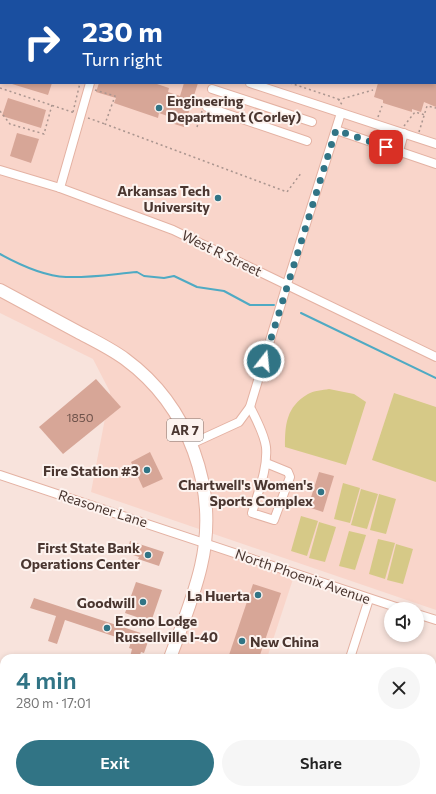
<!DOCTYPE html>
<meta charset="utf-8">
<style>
:root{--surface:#fff;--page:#f6f6f6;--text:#222;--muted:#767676;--accent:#317485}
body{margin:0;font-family:Commissioner,sans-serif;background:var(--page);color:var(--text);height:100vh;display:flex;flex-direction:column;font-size:15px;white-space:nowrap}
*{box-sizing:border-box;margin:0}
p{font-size:13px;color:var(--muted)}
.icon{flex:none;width:22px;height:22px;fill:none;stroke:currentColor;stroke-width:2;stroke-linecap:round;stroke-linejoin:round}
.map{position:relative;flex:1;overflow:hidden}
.panel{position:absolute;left:0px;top:654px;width:436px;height:140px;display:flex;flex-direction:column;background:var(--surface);border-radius:12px 12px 0 0;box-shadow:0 2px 6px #0003}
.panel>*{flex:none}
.hud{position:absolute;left:0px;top:0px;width:436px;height:84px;box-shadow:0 2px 6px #0003;background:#1a4fa0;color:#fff;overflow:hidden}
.controls{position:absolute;left:384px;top:602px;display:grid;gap:8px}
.controls a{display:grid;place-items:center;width:40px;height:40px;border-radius:50%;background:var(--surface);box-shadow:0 2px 6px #0003;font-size:20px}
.pin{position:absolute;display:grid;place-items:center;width:34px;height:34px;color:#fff;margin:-17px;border-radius:8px;box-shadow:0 2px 6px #0006}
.me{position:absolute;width:44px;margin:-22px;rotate:16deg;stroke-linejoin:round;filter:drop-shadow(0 0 3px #0008)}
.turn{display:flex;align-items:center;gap:14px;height:84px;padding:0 16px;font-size:18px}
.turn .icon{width:52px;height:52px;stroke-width:2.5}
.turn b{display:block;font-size:28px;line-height:34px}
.round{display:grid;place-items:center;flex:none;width:42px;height:42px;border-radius:21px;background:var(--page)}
.summary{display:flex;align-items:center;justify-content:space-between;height:68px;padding:0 16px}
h1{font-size:24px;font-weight:600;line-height:30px;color:var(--accent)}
.cta{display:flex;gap:8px;margin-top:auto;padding:8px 16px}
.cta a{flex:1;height:46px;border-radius:24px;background:var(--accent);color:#fff;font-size:16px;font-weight:600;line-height:46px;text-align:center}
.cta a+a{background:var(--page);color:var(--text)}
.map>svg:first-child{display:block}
.built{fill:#f9d5ca;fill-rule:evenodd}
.green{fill:#d6c987}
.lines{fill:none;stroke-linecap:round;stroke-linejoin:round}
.stream{stroke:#4faac3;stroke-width:2}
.building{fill:#d7a697}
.minor-casing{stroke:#e4b2a3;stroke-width:10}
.highway-casing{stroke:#e4b2a3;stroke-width:14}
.path{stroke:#aa958f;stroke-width:1.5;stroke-dasharray:2 3;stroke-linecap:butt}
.minor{stroke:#fff;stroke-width:8}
.highway{stroke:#fff;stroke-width:12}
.route{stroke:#317485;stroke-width:7;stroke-dasharray:0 12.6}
.poi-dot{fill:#317485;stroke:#fdf3ef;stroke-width:1.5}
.labels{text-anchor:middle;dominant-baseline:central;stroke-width:4;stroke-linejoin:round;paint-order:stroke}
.number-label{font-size:12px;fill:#6d524a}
.shield{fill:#fdf3ef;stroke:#806f69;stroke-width:1}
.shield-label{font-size:13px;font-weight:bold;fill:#4a3630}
.poi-label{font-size:14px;font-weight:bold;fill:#4a3630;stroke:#fdf3ef;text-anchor:end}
.street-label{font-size:14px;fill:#4a3630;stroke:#fdf3ef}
</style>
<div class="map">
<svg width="436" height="794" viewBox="0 0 436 794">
<rect width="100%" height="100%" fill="#f8e3dc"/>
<g class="built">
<path d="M 0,0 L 436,0 L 436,610 L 91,492 L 110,392 L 93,359 L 0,313 ZM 1,1 L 435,1 L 435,83 L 1,83 Z"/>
<path d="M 205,542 L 295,573 L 267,658 L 170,658 Z"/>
</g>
<g class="green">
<path d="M 329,389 L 354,394 L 366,402 L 346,465 L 285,447 C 285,425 286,407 308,394 C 313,391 323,390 329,389 Z"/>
<path d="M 394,393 L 436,407 L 436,482 L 372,460 Z"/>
<path d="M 343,483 L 360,488 L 350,523 L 334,519 Z"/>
<path d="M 361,489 L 378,494 L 367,529 L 351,525 Z"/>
<path d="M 379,494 L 396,499 L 386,534 L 370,530 Z"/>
<path d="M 301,516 L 318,521 L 307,556 L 291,551 Z"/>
<path d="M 319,522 L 336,527 L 325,562 L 309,558 Z"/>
<path d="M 349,531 L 366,535 L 355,570 L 339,566 Z"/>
<path d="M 378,539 L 395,543 L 385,579 L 369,574 Z"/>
<path d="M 396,544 L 413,549 L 403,584 L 387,580 Z"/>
</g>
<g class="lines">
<g class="stream">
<path d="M 0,254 C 20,265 43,276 66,277 C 90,278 114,274 137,272 L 144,276 L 164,278 L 174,276 L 197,287 L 224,291 L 250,305 L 274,305"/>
<path d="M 301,313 L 436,378"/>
</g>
</g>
<g class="building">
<path d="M 12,83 L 52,83 L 48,95 L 12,84 Z"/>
<path d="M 99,83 L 154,83 L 169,88 L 168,92 L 180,96 L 184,83 L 198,83 L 184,127 L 171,123 L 173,118 L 159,113 L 158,118 L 114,103 L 116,98 L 96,92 Z"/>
<path d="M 378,83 L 436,83 L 436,107 L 424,102 L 421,112 L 412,109 L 412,112 L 383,103 L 383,100 L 374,97 Z"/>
<path d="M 8,98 L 46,110 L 41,128 L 2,116 Z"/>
<path d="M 17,133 L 39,139 L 31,163 L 10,156 Z"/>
<path d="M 96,379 L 121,407 L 63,454 L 39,427 Z"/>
<path d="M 150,452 L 163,479 L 143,488 L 131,462 Z"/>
<path d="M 319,472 L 334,476 L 323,512 L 308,507 Z"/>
<path d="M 130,541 L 164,552 L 159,566 L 138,559 L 139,557 L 127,553 Z"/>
<path d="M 136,582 L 162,590 L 151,622 L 125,613 Z"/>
<path d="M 253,584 L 281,593 L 259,658 L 228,658 Z"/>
<path d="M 34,598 L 150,636 L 144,653 L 141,652 L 139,658 L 130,657 L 132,649 L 129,648 L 131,642 L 65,620 L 57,644 L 48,641 L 56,616 L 30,608 Z"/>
</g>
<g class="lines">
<g class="minor-casing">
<g id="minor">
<path d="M 113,1 L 114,0"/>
<path d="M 250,83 L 436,144"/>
<path d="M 212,89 L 312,122"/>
<path d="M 207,107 L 307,141"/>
<path d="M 336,130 L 436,164"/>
<path d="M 399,151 L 404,133"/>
<path d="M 0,170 L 60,188 L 173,230 L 436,357"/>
<path d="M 60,188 L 90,83"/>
<path d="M 250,407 C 256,419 264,433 266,447 C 268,469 258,492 252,513 L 274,520 L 290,477 L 288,472 L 266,463"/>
<path d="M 191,444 L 239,422 L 250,407 L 287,284 L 341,113"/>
<path d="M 0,475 L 402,609"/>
<path d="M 417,614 L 436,620"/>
<path d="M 350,658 L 369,599"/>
<path d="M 0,694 L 4,695"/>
<path d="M 0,722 L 4,724"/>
<path d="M 63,790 L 76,794"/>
<path d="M 42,794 L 43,790"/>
<path d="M 103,794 L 104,790"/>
<path d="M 305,794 L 306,790"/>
</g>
</g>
<g class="highway-casing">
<g id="highway">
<path d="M 0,290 C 26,304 52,318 78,332 C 93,340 110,348 125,359 C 189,406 219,489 201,566 C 194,597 181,628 170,658"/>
<path d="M 125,794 L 126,790"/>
</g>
</g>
<g class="path">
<path d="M 186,0 L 187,1"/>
<path d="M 312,0 L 312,1"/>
<path d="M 381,0 L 381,1"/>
<path d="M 394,0 L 394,1"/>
<path d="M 104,1 L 105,0"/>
<path d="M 170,1 L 170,0"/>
<path d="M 287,1 L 287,0"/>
<path d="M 328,1 L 329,0"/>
<path d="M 349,1 L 350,0"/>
<path d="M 373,1 L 373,0"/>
<path d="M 435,47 L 436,48"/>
<path d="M 435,60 L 436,59"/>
<path d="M 290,83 L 338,99 L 343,106"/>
<path d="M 0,88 L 75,113"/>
<path d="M 95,90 L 115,96 L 105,124 L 287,192 L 302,172"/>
<path d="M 338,100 L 373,90"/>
<path d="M 0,111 L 10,124 L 44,134 L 52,105"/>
<path d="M 73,112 L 80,83"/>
<path d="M 378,117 L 382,106"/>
<path d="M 88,118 L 105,124"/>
<path d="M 404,126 L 415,112 L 425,115"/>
<path d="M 197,127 L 202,111"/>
<path d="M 419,132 L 427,106 L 436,108"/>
</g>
<use href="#minor" class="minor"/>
<use href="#highway" class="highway"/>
</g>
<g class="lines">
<path class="route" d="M 264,361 L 336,130 L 386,147"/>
</g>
<g class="poi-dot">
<circle cx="159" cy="108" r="4"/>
<circle cx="218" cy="198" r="4"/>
<circle cx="147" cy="470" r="4"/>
<circle cx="321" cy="492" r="4"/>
<circle cx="148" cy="555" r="4"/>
<circle cx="258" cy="595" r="4"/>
<circle cx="143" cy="602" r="4"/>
<circle cx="107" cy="628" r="4"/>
<circle cx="242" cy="641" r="4"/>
</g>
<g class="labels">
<g class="number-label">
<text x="80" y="417">1850</text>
</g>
<rect class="shield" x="167" y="419" width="36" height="22" rx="3"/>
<g class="shield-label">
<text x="185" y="430">AR 7</text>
</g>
<g class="poi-label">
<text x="167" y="100" text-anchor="start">Engineering<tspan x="167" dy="16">Department (Corley)</tspan></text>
<text x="210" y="190">Arkansas Tech<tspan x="210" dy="16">University</tspan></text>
<text x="139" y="470">Fire Station #3</text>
<text x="313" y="484">Chartwell's Women's<tspan x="313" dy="16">Sports Complex</tspan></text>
<text x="140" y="547">First State Bank<tspan x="140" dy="16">Operations Center</tspan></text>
<text x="250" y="595">La Huerta</text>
<text x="135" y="602">Goodwill</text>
<text x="115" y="620" text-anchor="start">Econo Lodge<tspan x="115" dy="16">Russellville I-40</tspan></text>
<text x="250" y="641" text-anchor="start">New China</text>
</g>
<g class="street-label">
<text transform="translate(222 253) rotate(26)">West R Street</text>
<text transform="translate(103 508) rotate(18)">Reasoner Lane</text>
<text transform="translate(303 576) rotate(19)">North Phoenix Avenue</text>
</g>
</g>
</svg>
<div class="controls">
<a><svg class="icon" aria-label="sound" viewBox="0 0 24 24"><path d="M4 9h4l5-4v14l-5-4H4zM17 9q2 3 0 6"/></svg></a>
</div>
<div class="pin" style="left:386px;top:147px;background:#d93025"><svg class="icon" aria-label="arrive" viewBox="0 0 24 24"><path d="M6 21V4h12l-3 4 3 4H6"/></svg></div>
<svg class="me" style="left:264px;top:361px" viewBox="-20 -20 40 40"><circle r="17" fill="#317485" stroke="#fff" stroke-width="3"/><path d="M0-11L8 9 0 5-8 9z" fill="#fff"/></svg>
<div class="hud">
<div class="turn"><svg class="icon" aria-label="right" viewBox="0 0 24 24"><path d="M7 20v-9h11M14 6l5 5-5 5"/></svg><div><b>230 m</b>Turn right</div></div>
</div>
<section class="panel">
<div class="summary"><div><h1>4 min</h1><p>280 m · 17:01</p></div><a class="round"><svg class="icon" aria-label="close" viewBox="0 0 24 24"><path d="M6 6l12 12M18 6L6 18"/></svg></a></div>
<div class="cta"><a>Exit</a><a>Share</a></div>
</section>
</div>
